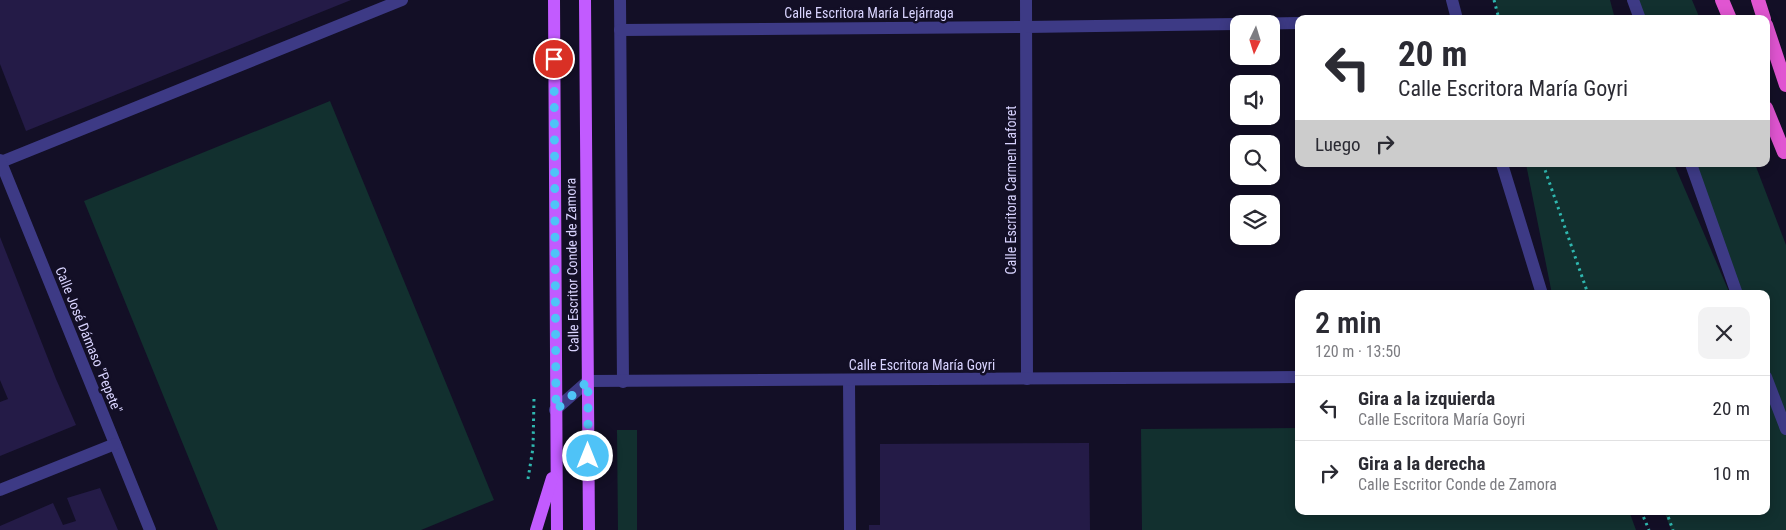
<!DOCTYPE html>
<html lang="es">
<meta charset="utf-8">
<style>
:root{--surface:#fff;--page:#f2f2f3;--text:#2b2b33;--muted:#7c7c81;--line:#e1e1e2}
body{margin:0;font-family:"Roboto Condensed",sans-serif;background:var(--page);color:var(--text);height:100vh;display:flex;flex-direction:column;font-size:19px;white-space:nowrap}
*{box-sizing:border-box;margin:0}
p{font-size:16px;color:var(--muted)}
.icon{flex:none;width:28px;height:28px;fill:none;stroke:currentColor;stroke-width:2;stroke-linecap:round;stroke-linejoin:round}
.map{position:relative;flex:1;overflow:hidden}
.drawer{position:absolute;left:1295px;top:290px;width:475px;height:225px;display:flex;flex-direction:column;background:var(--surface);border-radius:10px;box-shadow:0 2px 12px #0003}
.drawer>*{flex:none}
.top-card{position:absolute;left:1295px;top:15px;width:475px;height:152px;border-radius:10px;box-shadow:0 2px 12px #0003;background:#fff;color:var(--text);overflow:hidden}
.needle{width:32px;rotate:184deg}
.fabs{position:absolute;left:1230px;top:15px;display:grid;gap:10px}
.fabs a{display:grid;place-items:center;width:50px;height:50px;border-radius:10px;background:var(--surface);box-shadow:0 2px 12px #0003;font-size:25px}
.pin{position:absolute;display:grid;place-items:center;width:42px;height:42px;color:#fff;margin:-21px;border:2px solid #fff;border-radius:50%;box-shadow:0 1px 5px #0007}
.me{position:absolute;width:55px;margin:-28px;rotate:0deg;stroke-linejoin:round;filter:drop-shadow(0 0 4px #0008)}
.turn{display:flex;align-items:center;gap:18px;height:105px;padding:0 20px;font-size:22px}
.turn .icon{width:65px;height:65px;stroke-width:2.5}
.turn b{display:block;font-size:35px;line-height:42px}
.then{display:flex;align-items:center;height:48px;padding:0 20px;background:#0003;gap:10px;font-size:19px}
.round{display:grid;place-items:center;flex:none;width:52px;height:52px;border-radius:10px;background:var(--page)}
.headline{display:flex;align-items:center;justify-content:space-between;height:85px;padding:0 20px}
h1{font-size:30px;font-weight:600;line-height:38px}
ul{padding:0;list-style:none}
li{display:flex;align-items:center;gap:15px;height:65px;padding:0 20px;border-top:1px solid var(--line)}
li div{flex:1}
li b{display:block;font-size:19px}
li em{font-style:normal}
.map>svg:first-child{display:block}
.green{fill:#12302f}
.building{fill:#241b47}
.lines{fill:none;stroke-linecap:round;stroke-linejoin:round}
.path{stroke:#2fb8b0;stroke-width:3;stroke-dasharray:2.5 4;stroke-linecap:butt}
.service{stroke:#3d3a85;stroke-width:12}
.minor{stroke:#3d3a85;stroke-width:12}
.primary{stroke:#c25bff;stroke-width:12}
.trunk{stroke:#e055d1;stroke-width:14}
.route{stroke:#4fc3f7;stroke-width:9;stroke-dasharray:0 16.2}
.labels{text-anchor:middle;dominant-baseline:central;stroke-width:5;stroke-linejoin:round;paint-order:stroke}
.street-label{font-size:14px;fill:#d9d4ff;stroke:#130f26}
</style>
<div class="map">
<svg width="1786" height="530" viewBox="0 0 1786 530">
<rect width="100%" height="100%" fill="#130f26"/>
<g class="green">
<path d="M 1495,0 L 1610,0 L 1615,19 L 1498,19 Z"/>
<path d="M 1633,0 L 1692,0 L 1700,19 L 1640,19 Z"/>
<path d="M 330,101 L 494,500 L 421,530 L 218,530 L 84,201 Z"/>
<path d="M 1526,164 L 1674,164 L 1730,294 L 1552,294 Z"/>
<path d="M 1691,164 L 1755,164 L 1786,245 L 1786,530 L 1671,530 L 1664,511 L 1766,511 L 1766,294 L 1737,294 Z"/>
<path d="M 1299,428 L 1299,511 L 1629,511 L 1636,530 L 1142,530 L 1141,429 Z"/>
<path d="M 617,430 L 637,430 L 637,530 L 618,530 Z"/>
</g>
<g class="building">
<path d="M 0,0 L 351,0 L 26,131 L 0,64 Z"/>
<path d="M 0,237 L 56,379 L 76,425 L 0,456 L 0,402 L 8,399 L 0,380 Z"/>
<path d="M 1089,443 L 1090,530 L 869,530 L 869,525 L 880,525 L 880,444 Z"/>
<path d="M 100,488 L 118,530 L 0,530 L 0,526 L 53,503 L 63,525 L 76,521 L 67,498 Z"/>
</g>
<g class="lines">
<g class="path">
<path d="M 1494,0 L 1499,19"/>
<path d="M 1543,164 L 1588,294"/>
<path d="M 528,479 L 533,448 L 534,398"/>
<path d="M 1641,511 L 1649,530"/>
<path d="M 1666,511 L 1673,530"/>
</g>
<g class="service">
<path d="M 1,162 L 402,0"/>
<path d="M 849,380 L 850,530"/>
</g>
<g class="minor">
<path d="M 620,0 L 623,382"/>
<path d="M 1026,0 L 1027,379"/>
<path d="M 1452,0 L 1457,19"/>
<path d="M 1633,0 L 1640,19"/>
<path d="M 620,30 L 1026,27 L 1299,23"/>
<path d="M 0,160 L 150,530"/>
<path d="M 1502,164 L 1542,294"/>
<path d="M 1691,164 L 1737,294"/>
<path d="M 1766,377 L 1786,429"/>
<path d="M 555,410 L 588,381 L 1299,377"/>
<path d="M 0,490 L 115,444"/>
</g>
<g class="primary">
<path d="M 554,0 L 557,530"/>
<path d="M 585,0 L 589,530"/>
<path d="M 536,530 L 552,478"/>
</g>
<g class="trunk">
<path d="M 1722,0 L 1730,19"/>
<path d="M 1758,0 L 1764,19"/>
<path d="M 1766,25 L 1786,85"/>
<path d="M 1766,108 L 1784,152"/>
</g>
</g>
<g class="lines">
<path class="route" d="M 554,59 L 556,410 L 588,381 L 588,456"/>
</g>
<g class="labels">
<g class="street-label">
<text x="869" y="13">Calle Escritora María Lejárraga</text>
<text transform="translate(1011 190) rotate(-90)">Calle Escritora Carmen Laforet</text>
<text transform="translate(572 265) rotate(-91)">Calle Escritor Conde de Zamora</text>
<text transform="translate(89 340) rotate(68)">Calle José Dámaso "Pepete"</text>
<text x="922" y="365">Calle Escritora María Goyri</text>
</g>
</g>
</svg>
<div class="fabs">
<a><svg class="needle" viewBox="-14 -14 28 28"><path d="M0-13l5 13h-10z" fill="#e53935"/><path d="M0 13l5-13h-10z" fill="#7c7c81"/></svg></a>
<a><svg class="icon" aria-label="sound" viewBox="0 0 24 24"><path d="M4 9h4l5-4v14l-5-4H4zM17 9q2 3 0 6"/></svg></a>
<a><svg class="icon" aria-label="search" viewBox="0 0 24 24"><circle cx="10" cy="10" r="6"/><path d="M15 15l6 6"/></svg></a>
<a><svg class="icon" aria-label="layers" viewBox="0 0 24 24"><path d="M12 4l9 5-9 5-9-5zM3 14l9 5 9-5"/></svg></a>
</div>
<div class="pin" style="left:554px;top:59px;background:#d93025"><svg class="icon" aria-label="arrive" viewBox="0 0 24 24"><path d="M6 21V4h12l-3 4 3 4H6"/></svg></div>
<svg class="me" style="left:588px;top:456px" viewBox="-20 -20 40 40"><circle r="17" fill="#4fc3f7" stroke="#fff" stroke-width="3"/><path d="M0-11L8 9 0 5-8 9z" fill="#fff"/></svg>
<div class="top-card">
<div class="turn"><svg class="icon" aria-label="left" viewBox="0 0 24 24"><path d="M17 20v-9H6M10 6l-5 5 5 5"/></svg><div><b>20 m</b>Calle Escritora María Goyri</div></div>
<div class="then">Luego<svg class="icon" aria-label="right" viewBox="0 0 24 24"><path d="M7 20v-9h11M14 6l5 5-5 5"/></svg></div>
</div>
<section class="drawer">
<div class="headline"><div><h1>2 min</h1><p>120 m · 13:50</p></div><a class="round"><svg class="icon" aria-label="close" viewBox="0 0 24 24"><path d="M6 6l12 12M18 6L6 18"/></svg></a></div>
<ul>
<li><svg class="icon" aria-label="left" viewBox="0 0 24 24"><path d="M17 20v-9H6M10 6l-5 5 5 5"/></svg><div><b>Gira a la izquierda</b><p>Calle Escritora María Goyri</p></div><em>20 m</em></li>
<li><svg class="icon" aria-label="right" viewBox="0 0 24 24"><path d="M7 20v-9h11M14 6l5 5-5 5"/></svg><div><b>Gira a la derecha</b><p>Calle Escritor Conde de Zamora</p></div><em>10 m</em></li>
</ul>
</section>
</div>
